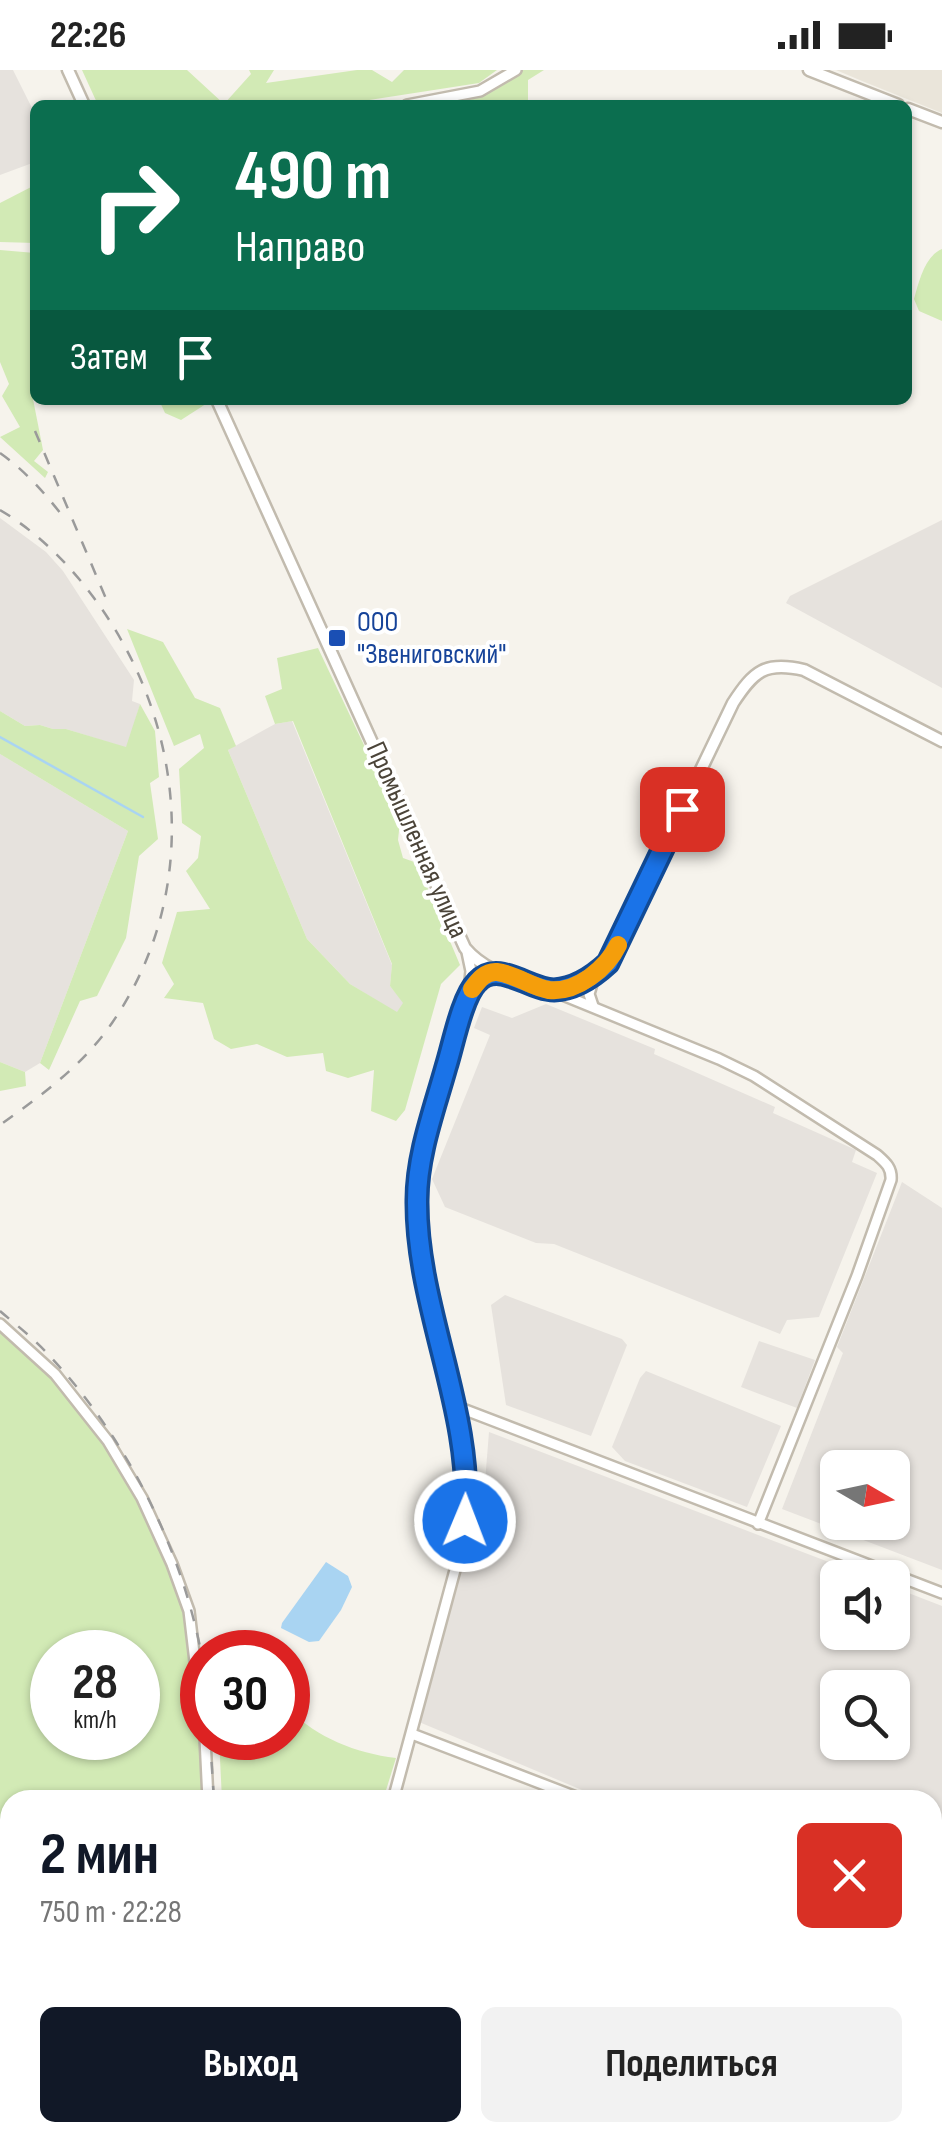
<!DOCTYPE html>
<html lang="ru">
<meta charset="utf-8">
<style>
:root{--surface:#fff;--page:#f2f2f2;--text:#222;--muted:#767676;--accent:#111827}
body{margin:0;font-family:"Sofia Sans Condensed",sans-serif;background:var(--page);color:var(--text);height:100vh;display:flex;flex-direction:column;font-size:38px;white-space:nowrap}
*{box-sizing:border-box;margin:0}
p{font-size:32px;color:var(--muted)}
.icon{flex:none;width:55px;height:55px;fill:none;stroke:currentColor;stroke-width:2;stroke-linecap:round;stroke-linejoin:round}
.map{position:relative;flex:1;overflow:hidden}
.drawer{position:absolute;left:0px;top:1720px;width:942px;height:352px;display:flex;flex-direction:column;background:var(--surface);border-radius:30px 30px 0 0;box-shadow:0 2px 8px #0004}
.drawer>*{flex:none}
.guide{position:absolute;left:30px;top:30px;width:882px;height:305px;border-radius:15px;box-shadow:0 2px 8px #0004;background:#0b6e4f;color:#fff;overflow:hidden}
.needle{width:65px;rotate:99deg}
.buttons{position:absolute;left:820px;top:1380px;display:grid;gap:20px}
.buttons a{display:grid;place-items:center;width:90px;height:90px;border-radius:15px;background:var(--surface);box-shadow:0 2px 8px #0004;font-size:50px}
.speed{position:absolute;left:30px;top:1560px;display:flex;gap:20px;font-size:50px;font-weight:700;text-align:center}
.speed>*{display:grid;place-content:center;width:130px;height:130px;border-radius:50%;background:var(--surface);box-shadow:0 2px 8px #0004;line-height:1}
.speed small{font-size:25px;font-weight:400}
.speed .limit{border:15px solid #d22;background:#fff;color:#111}
.pin{position:absolute;display:grid;place-items:center;width:85px;height:85px;color:#fff;margin:-42px;border-radius:20px;box-shadow:0 5px 15px #0006}
.me{position:absolute;width:110px;margin:-55px;rotate:1deg;stroke-linejoin:round;filter:drop-shadow(0 0 8px #0008)}
.turn{display:flex;align-items:center;gap:35px;height:210px;padding:0 40px;font-size:45px}
.turn .icon{width:130px;height:130px;stroke-width:2.5}
.turn b{display:block;font-size:70px;line-height:85px}
.then{display:flex;align-items:center;height:95px;padding:0 40px;background:#0003;gap:20px;font-size:38px}
.round{display:grid;place-items:center;flex:none;width:105px;height:105px;border-radius:15px;background:var(--page)}
.overview{display:flex;align-items:center;justify-content:space-between;height:170px;padding:0 40px}
h1{font-size:60px;font-weight:700;line-height:75px;color:var(--accent)}
.button{display:flex;gap:20px;margin-top:auto;padding:20px 40px}
.button a{flex:1;height:115px;border-radius:15px;background:var(--accent);color:#fff;font-size:40px;font-weight:700;line-height:115px;text-align:center}
.button a+a{background:var(--page);color:var(--text)}
.status{display:flex;justify-content:space-between;align-items:center;height:70px;padding:0 50px;background:var(--surface);direction:ltr}
.status svg{height:28px;fill:currentColor}
.map>svg:first-child{display:block}
.residential{fill:#eae5da}
.industrial{fill:#e6e2dd;fill-rule:evenodd}
.green{fill:#d2eab5;fill-rule:evenodd}
.water{fill:#a9d4f2}
.lines{fill:none;stroke-linecap:round;stroke-linejoin:round}
.stream{stroke:#a9d4f2;stroke-width:2.5}
.minor-casing{stroke:#c2bbae;stroke-width:14}
.tertiary-casing{stroke:#c2bbae;stroke-width:15}
.minor{stroke:#fff;stroke-width:9}
.tertiary{stroke:#fff;stroke-width:10}
.rail{stroke:#9a9a9a;stroke-width:2.5;stroke-dasharray:12 12;stroke-linecap:butt}
.route-casing{stroke:#114b97;stroke-width:25}
.route{stroke:#1a73e8;stroke-width:18}
.slow{stroke:#f59e0b;stroke-width:18}
.transit-dot{fill:#1a4fb4;stroke:#fff;stroke-width:4}
.labels{text-anchor:middle;dominant-baseline:central;stroke-width:8;stroke-linejoin:round;paint-order:stroke}
.transit-label{font-size:28px;fill:#164399;stroke:#fff;text-anchor:start}
.street-label{font-size:28px;fill:#4b4439;stroke:#fff}
</style>
<div class="status"><b>22:26</b><svg viewBox="0 0 49 12"><path d="M0 12V9h3v3zM5 12V6h3v6zM10 12V3h3v9zM15 12V0h3v12zM26 1h20v11H26zM47 4h2v5h-2z"/></svg></div>
<div class="map">
<svg width="942" height="2071" viewBox="0 0 942 2071">
<rect width="100%" height="100%" fill="#f6f3ec"/>
<g class="residential">
<path d="M 836,0 L 942,0 L 942,43 L 862,11 Z"/>
<path d="M 649,2063 L 784,2063 L 775,2071 L 642,2071 Z"/>
</g>
<g class="industrial">
<path d="M 0,0 L 13,0 L 35,44 L 35,92 L 0,105 Z"/>
<path d="M 0,448 L 46,482 L 63,501 L 134,610 L 132,631 L 140,634 L 127,678 L 66,659 L 53,659 L 40,655 L 25,656 L 0,641 Z"/>
<path d="M 942,450 L 942,618 L 786,533 L 790,526 Z"/>
<path d="M 292,651 L 392,895 L 390,916 L 404,933 L 397,943 L 350,914 L 307,869 L 228,680 L 275,654 Z"/>
<path d="M 0,684 L 128,761 L 40,993 L 25,1002 L 0,992 Z"/>
<path d="M 546,934 L 655,979 L 654,984 L 775,1037 L 773,1043 L 856,1080 L 852,1092 L 877,1103 L 819,1247 L 787,1250 L 780,1264 L 554,1174 L 536,1173 L 445,1137 L 432,1109 L 490,965 L 474,958 L 482,937 L 512,948 Z"/>
<path d="M 902,1112 L 942,1138 L 942,1500 L 782,1439 L 843,1283 L 837,1277 ZM 838,1398 L 892,1398 L 892,1452 L 838,1452 Z"/>
<path d="M 505,1225 L 622,1269 L 627,1275 L 591,1366 L 506,1335 L 491,1235 Z"/>
<path d="M 759,1271 L 815,1290 L 797,1338 L 741,1317 Z"/>
<path d="M 646,1301 L 781,1356 L 747,1437 L 625,1391 L 612,1377 L 640,1308 Z"/>
<path d="M 489,1362 L 868,1507 L 838,1508 L 838,1562 L 892,1562 L 893,1517 L 942,1536 L 942,1787 L 933,1789 L 932,1730 L 606,1730 L 419,1652 L 462,1495 L 469,1486 L 473,1457 L 485,1412 ZM 838,1618 L 892,1618 L 892,1672 L 838,1672 Z"/>
</g>
<g class="green">
<path d="M 82,0 L 187,0 L 224,34 L 251,4 L 249,0 L 274,0 L 266,13 L 357,0 L 372,0 L 392,12 L 404,0 L 497,0 L 479,13 L 337,35 L 98,35 Z"/>
<path d="M 519,0 L 544,0 L 528,10 L 528,35 L 447,35 L 481,27 Z"/>
<path d="M 35,115 L 35,173 L 0,172 L 0,133 Z"/>
<path d="M 942,179 L 942,251 L 919,241 L 914,229 C 919,211 925,186 942,179 Z"/>
<path d="M 0,180 L 35,183 L 35,321 L 32,324 L 43,380 L 34,391 L 48,402 L 45,408 L 0,367 L 20,357 L 2,326 L 9,314 L 0,292 Z"/>
<path d="M 159,330 L 208,330 L 209,332 L 181,350 L 165,343 Z"/>
<path d="M 127,559 L 163,572 L 195,628 L 220,638 L 236,676 L 228,680 L 307,869 L 350,914 L 397,942 L 403,933 L 390,916 L 392,894 L 293,651 L 275,654 L 265,626 L 282,619 L 277,588 L 318,578 L 400,751 L 398,770 L 403,788 L 417,793 L 460,895 L 441,914 L 405,1040 L 396,1051 L 371,1041 L 374,1000 L 348,1008 L 326,1001 L 323,983 L 287,987 L 257,974 L 231,979 L 214,969 L 203,933 L 164,928 L 174,914 L 162,893 L 177,842 L 210,839 L 186,801 L 198,788 L 201,766 L 182,753 L 179,699 L 204,678 L 200,664 L 174,676 Z"/>
<path d="M 140,634 L 155,661 L 159,707 L 150,713 L 158,769 L 139,786 L 126,868 L 97,926 L 80,931 L 49,1000 L 40,993 L 128,761 L 0,684 L 0,641 L 25,656 L 40,655 L 53,659 L 66,659 L 126,677 Z"/>
<path d="M 0,992 L 25,1002 L 26,1016 L 0,1021 Z"/>
<path d="M 0,1254 L 55,1304 L 108,1371 L 142,1428 L 189,1541 L 202,1651 L 208,1730 L 10,1730 L 10,2062 L 224,2062 L 224,2071 L 0,2071 ZM 52,1582 L 138,1582 L 138,1668 L 52,1668 Z"/>
<path d="M 288,1639 C 318,1668 355,1683 396,1688 L 383,1730 L 222,1730 L 219,1668 L 288,1668 Z"/>
</g>
<g class="water">
<path d="M 326,1492 L 348,1506 L 352,1517 L 341,1540 L 319,1571 L 309,1572 L 281,1558 L 282,1553 Z"/>
<path d="M 920,2063 L 930,2071 L 835,2071 L 838,2063 Z"/>
</g>
<g class="lines">
<path class="stream" d="M 0,667 L 143,747"/>
<g class="minor-casing">
<g id="minor">
<path d="M 407,35 L 480,21 L 516,0"/>
<path d="M 467,882 L 471,901 L 469,921"/>
<path d="M 553,921 L 719,989 L 754,1006 L 877,1085 C 886,1093 892,1098 891,1110 L 857,1206 L 758,1454"/>
<path d="M 593,936 L 589,924 L 595,904"/>
<path d="M 0,1254 L 55,1304 L 108,1371 L 142,1428 L 172,1494 L 189,1541 L 202,1651"/>
<path d="M 455,1336 L 942,1523"/>
<path d="M 412,1664 L 584,1730"/>
<path d="M 205,1668 L 208,1730"/>
<path d="M 393,1730 L 455,1500 C 460,1478 466,1455 467,1432 C 470,1348 434,1264 420,1181 L 416,1132 L 419,1098 L 469,924 L 484,906 L 497,902"/>
<path d="M 932,1800 L 942,1797"/>
<path d="M 932,1886 L 942,1878"/>
<path d="M 0,2053 L 10,2056"/>
<path d="M 33,2062 L 61,2071"/>
<path d="M 224,2062 L 224,2071"/>
<path d="M 273,2071 L 279,2062"/>
<path d="M 725,2071 L 733,2062"/>
</g>
</g>
<g class="tertiary-casing">
<g id="tertiary">
<path d="M 68,0 L 84,35"/>
<path d="M 809,0 L 898,35"/>
<path d="M 908,39 L 942,52"/>
<path d="M 217,330 L 465,878 C 482,898 504,905 528,913 C 534,915 543,919 551,920 C 570,922 594,906 608,893 L 733,633 C 754,601 765,591 804,600 L 942,671"/>
</g>
</g>
<use href="#minor" class="minor"/>
<use href="#tertiary" class="tertiary"/>
<g class="rail">
<path d="M 35,361 L 107,531"/>
<path d="M 0,383 C 24,400 43,421 61,444"/>
<path d="M 0,440 C 36,461 69,494 94,528 C 186,652 202,823 112,953 C 83,995 41,1026 0,1055"/>
<path d="M 0,1241 C 15,1254 32,1267 46,1282 C 125,1365 181,1475 202,1587"/>
<path d="M 210,1668 L 214,1730"/>
<path d="M 233,2062 L 233,2071"/>
</g>
</g>
<g class="lines">
<g class="route-casing">
<path id="route" d="M 465,1451 C 474,1341 416,1239 417,1130 C 417,1085 434,1040 446,997 C 453,975 462,927 477,912 C 498,889 529,920 554,920 C 574,919 594,906 608,893 L 682,739"/>
</g>
<use href="#route" class="route"/>
<path class="slow" d="M 472,919 C 478,911 485,901 497,902 C 515,904 531,917 549,920 C 577,923 607,898 618,875"/>
</g>
<rect class="transit-dot" x="327" y="558" width="20" height="20" rx="5"/>
<g class="labels">
<g class="transit-label">
<text x="357" y="552">ООО<tspan x="357" dy="32">"Звениговский"</tspan></text>
</g>
<g class="street-label">
<text transform="translate(417 770) rotate(66)">Промышленная улица</text>
</g>
</g>
</svg>
<div class="buttons">
<a><svg class="needle" viewBox="-14 -14 28 28"><path d="M0-13l5 13h-10z" fill="#e53935"/><path d="M0 13l5-13h-10z" fill="#767676"/></svg></a>
<a><svg class="icon" aria-label="sound" viewBox="0 0 24 24"><path d="M4 9h4l5-4v14l-5-4H4zM17 9q2 3 0 6"/></svg></a>
<a><svg class="icon" aria-label="search" viewBox="0 0 24 24"><circle cx="10" cy="10" r="6"/><path d="M15 15l6 6"/></svg></a>
</div>
<div class="speed"><div>28<small>km/h</small></div><div class="limit">30</div></div>
<div class="pin" style="left:682px;top:739px;background:#d93025"><svg class="icon" aria-label="arrive" viewBox="0 0 24 24"><path d="M6 21V4h12l-3 4 3 4H6"/></svg></div>
<svg class="me" style="left:465px;top:1451px" viewBox="-20 -20 40 40"><circle r="17" fill="#1a73e8" stroke="#fff" stroke-width="3"/><path d="M0-11L8 9 0 5-8 9z" fill="#fff"/></svg>
<div class="guide">
<div class="turn"><svg class="icon" aria-label="right" viewBox="0 0 24 24"><path d="M7 20v-9h11M14 6l5 5-5 5"/></svg><div><b>490 m</b>Направо</div></div>
<div class="then">Затем<svg class="icon" aria-label="arrive" viewBox="0 0 24 24"><path d="M6 21V4h12l-3 4 3 4H6"/></svg></div>
</div>
<section class="drawer">
<div class="overview"><div><h1>2 мин</h1><p>750 m · 22:28</p></div><a class="round" style="background:#d93025;color:#fff"><svg class="icon" aria-label="close" viewBox="0 0 24 24"><path d="M6 6l12 12M18 6L6 18"/></svg></a></div>
<div class="button"><a>Выход</a><a>Поделиться</a></div>
</section>
</div>
